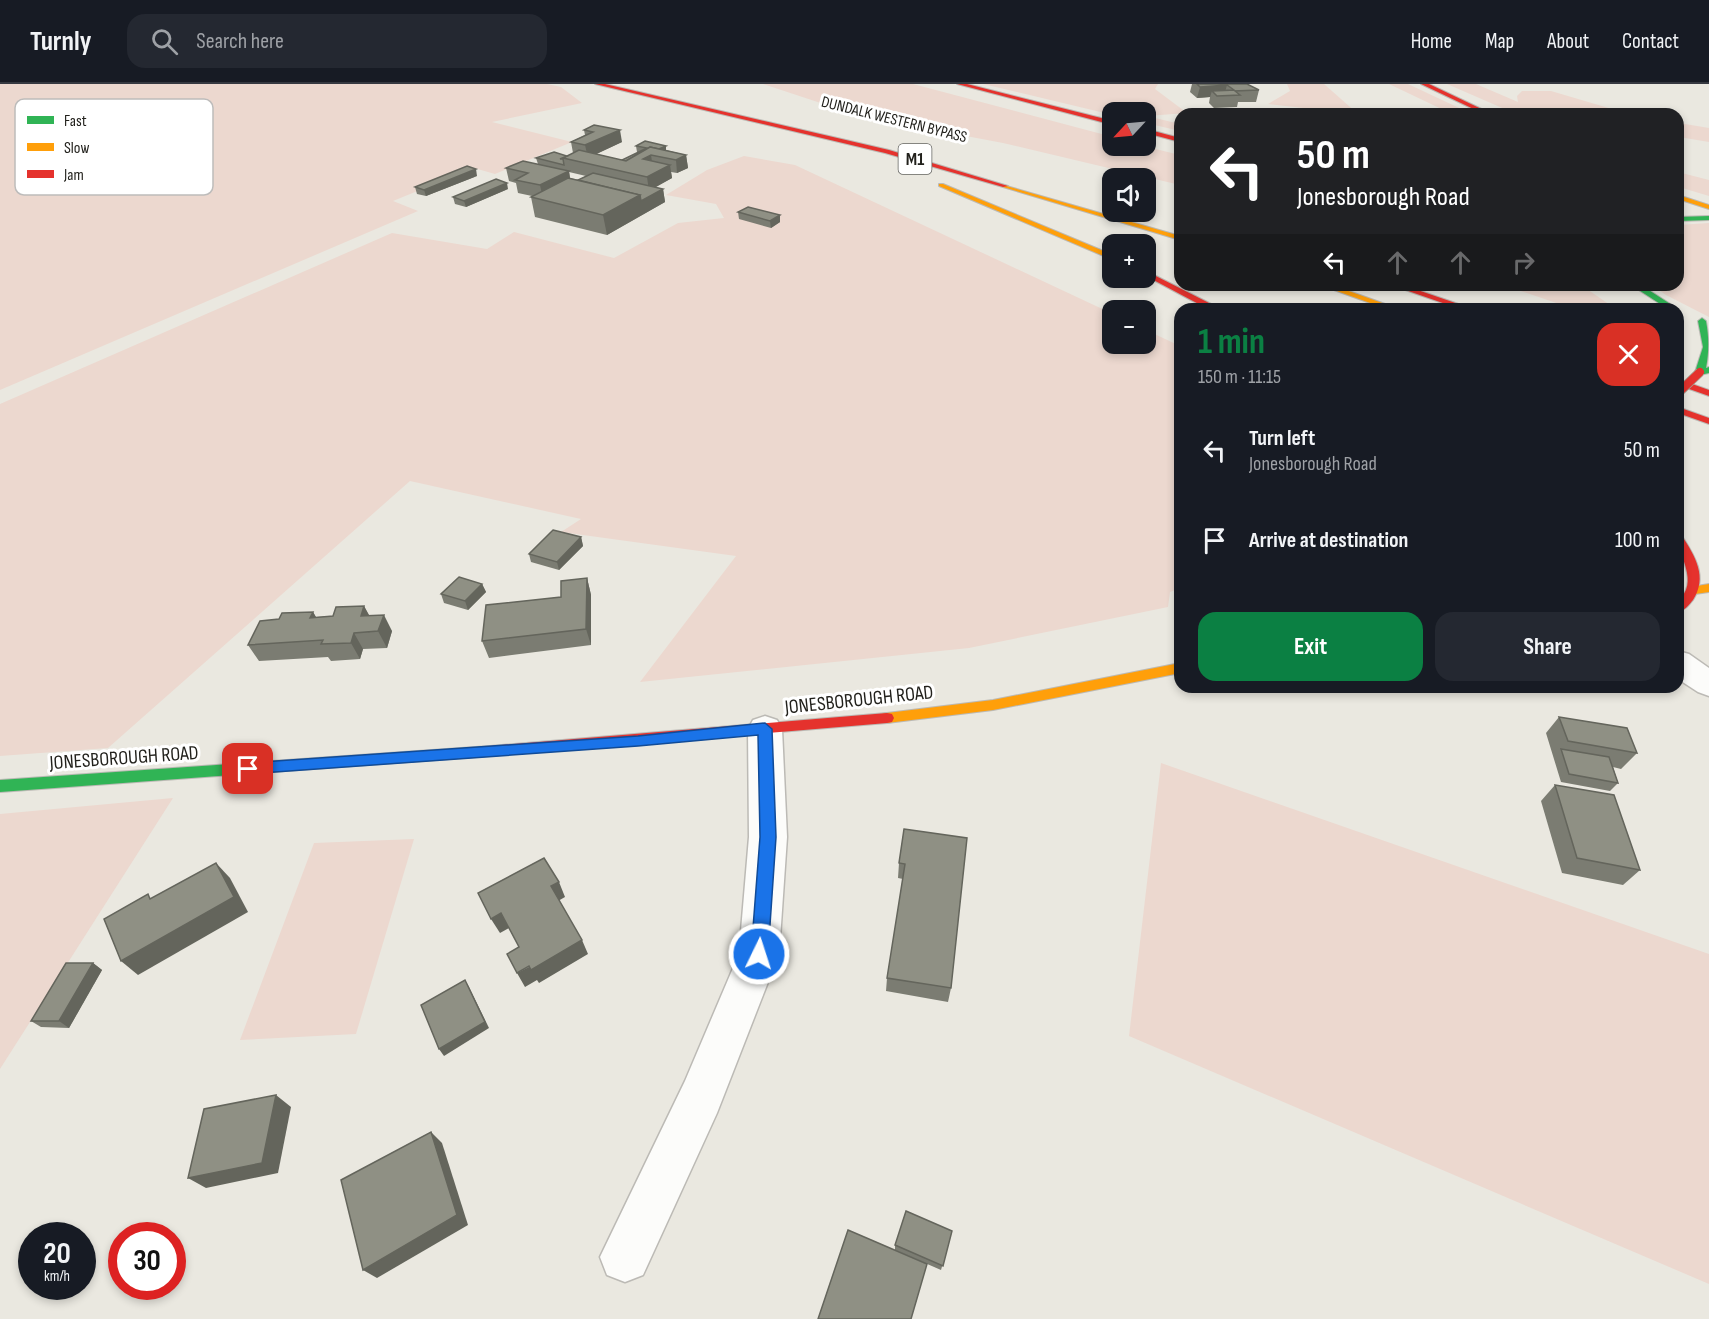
<!DOCTYPE html>
<meta charset="utf-8">
<style>
:root{--surface:#171b24;--page:#242831;--text:#f1f3f6;--muted:#9ea1a6;--line:#363941;--accent:#0b8043}
body{margin:0;font-family:"Sofia Sans Condensed",sans-serif;background:var(--page);color:var(--text);height:100vh;display:flex;flex-direction:column;font-size:22px;white-space:nowrap}
*{box-sizing:border-box;margin:0}
p{font-size:20px;color:var(--muted)}
.icon{flex:none;width:33px;height:33px;fill:none;stroke:currentColor;stroke-width:2;stroke-linecap:round;stroke-linejoin:round}
.map{position:relative;flex:1;overflow:hidden}
.drawer{position:absolute;left:1174px;top:219px;width:510px;height:390px;display:flex;flex-direction:column;background:var(--surface);border-radius:18px;box-shadow:0 3px 9px #0003}
.drawer>*{flex:none}
.guide{position:absolute;left:1174px;top:24px;width:510px;height:183px;border-radius:18px;box-shadow:0 3px 9px #0003;background:#202124;color:#fff;overflow:hidden}
.needle{width:39px;rotate:244deg}
.fabs{position:absolute;left:1102px;top:18px;display:grid;gap:12px}
.fabs a{display:grid;place-items:center;width:54px;height:54px;border-radius:12px;background:var(--surface);box-shadow:0 3px 9px #0003;font-size:30px}
.speed{position:absolute;left:18px;top:1138px;display:flex;gap:12px;font-size:30px;font-weight:700;text-align:center}
.speed>*{display:grid;place-content:center;width:78px;height:78px;border-radius:50%;background:var(--surface);box-shadow:0 3px 9px #0003;line-height:1}
.speed small{font-size:15px;font-weight:400}
.speed .limit{border:9px solid #d22;background:#fff;color:#111}
.pin{position:absolute;display:grid;place-items:center;width:51px;height:51px;color:#fff;margin:-26px;border-radius:12px;box-shadow:0 3px 9px #0006}
.me{position:absolute;width:66px;margin:-33px;rotate:4deg;stroke-linejoin:round;filter:drop-shadow(0 0 4px #0008)}
.turn{display:flex;align-items:center;gap:21px;height:126px;padding:0 24px;font-size:27px}
.turn .icon{width:78px;height:78px;stroke-width:2.5}
.turn b{display:block;font-size:42px;line-height:51px}
.lanes{display:flex;align-items:center;height:57px;padding:0 24px;background:#0003;justify-content:center;gap:30px;direction:ltr}
.lanes .off{opacity:.35}
.round{display:grid;place-items:center;flex:none;width:63px;height:63px;border-radius:18px;background:var(--page)}
.overview{display:flex;align-items:center;justify-content:space-between;height:102px;padding:0 24px}
h1{font-size:36px;font-weight:700;line-height:45px;color:var(--accent)}
.action{display:flex;gap:12px;margin-top:auto;padding:12px 24px}
.action a{flex:1;height:69px;border-radius:18px;background:var(--accent);color:#fff;font-size:24px;font-weight:700;line-height:69px;text-align:center}
.action a+a{background:var(--page);color:var(--text)}
ul{padding:0;list-style:none}
li{display:flex;align-items:center;gap:18px;height:90px;padding:0 24px}
li div{flex:1}
li b{display:block;font-size:22px}
li em{font-style:normal}
header{display:flex;align-items:center;gap:36px;box-sizing:border-box;height:84px;padding:0 30px;background:var(--surface);border-bottom:2px solid var(--line)}
header strong{font-size:28px}
nav{display:flex;gap:33px;margin-inline-start:auto;font-size:21px}
.search{width:420px;height:54px;background:var(--page);display:flex;align-items:center;gap:15px;box-sizing:border-box;padding:0 21px;border-radius:18px;color:var(--muted);font-size:22px}
.map>svg:first-child{display:block}
.green{fill:#ecd8cf}
.lines{fill:none;stroke-linecap:round;stroke-linejoin:round}
.street-casing{stroke:#bcbab5;stroke-width:3}
.fast-casing{stroke:#bcbab5;stroke-width:2}
.slow-casing{stroke:#bcbab5;stroke-width:2}
.jam-casing{stroke:#bcbab5;stroke-width:2}
.street{fill:#fcfcfa;fill-rule:evenodd}
.fast{fill:#30b455;fill-rule:evenodd}
.slow{fill:#ff9f0a;fill-rule:evenodd}
.jam{fill:#e5322d;fill-rule:evenodd}
.jam-bridge-casing{stroke:#a79d8f;stroke-width:10;stroke-linecap:butt}
.jam-bridge{stroke:#e5322d;stroke-width:8}
.wall{fill:#7b7c72;fill-rule:evenodd}
.shaded-wall{fill:#64655c}
.building{fill:#8f9084;stroke:#64655c;stroke-width:1.5}
.route{fill:#1a73e8;stroke:#114b97;stroke-width:1.5}
.labels{text-anchor:middle;dominant-baseline:central;stroke-width:6;stroke-linejoin:round;paint-order:stroke}
.far-street-label{font-size:16px;fill:#22211c;stroke:#fff}
.shield{fill:#fff;stroke:#646460;stroke-width:1.5}
.shield-label{font-size:18px;font-weight:bold;fill:#22211c}
.street-label{font-size:20px;fill:#22211c;stroke:#fff}
.key{fill:#fff;stroke:#bdbcbb;stroke-width:1.5}
.key-label{font-size:16px;fill:#22211c}
</style>
<header>
<strong>Turnly</strong>
<div class="search"><svg class="icon" aria-label="search" viewBox="0 0 24 24"><circle cx="10" cy="10" r="6"/><path d="M15 15l6 6"/></svg>Search here</div>
<nav><a>Home</a><a>Map</a><a>About</a><a>Contact</a></nav>
</header>
<div class="map">
<svg width="1709" height="1235" viewBox="0 0 1709 1235">
<rect width="100%" height="100%" fill="#eae8e0"/>
<g class="green">
<path d="M 0,0 L 547,0 L 561,3 L 582,19 L 492,38 L 572,58 L 495,90 L 474,84 L 393,117 L 418,127 L 0,306 Z"/>
<path d="M 763,0 L 913,0 L 1113,53 L 1113,62 L 1143,62 L 1180,71 L 1180,101 L 1003,59 L 860,32 Z"/>
<path d="M 983,0 L 1158,0 L 1155,5 L 1187,29 L 1147,32 L 1180,40 L 1180,47 L 1146,39 L 1146,28 L 1113,28 L 1113,31 Z"/>
<path d="M 1287,0 L 1324,0 L 1358,30 L 1335,30 L 1330,27 L 1268,20 L 1290,7 Z"/>
<path d="M 1389,0 L 1408,0 L 1472,30 L 1452,30 Z"/>
<path d="M 1447,0 L 1476,0 L 1518,18 L 1517,12 L 1522,7 L 1551,7 L 1629,30 L 1516,30 Z"/>
<path d="M 1679,39 L 1709,44 L 1709,58 L 1679,53 Z"/>
<path d="M 744,72 L 795,81 L 1113,230 L 1113,260 L 1146,260 L 1146,246 L 1180,262 L 1180,504 L 1170,508 L 1168,523 L 969,564 L 640,598 L 736,472 L 561,448 L 581,435 L 410,397 L 108,664 L 0,672 L 0,320 L 392,149 L 487,165 L 514,148 L 614,174 L 678,139 L 724,134 L 716,120 L 666,111 L 707,86 Z"/>
<path d="M 1678,88 L 1709,96 L 1709,112 L 1679,103 Z"/>
<path d="M 1709,139 L 1709,233 L 1666,211 L 1652,201 L 1678,201 L 1679,141 Z"/>
<path d="M 1503,201 L 1581,201 L 1616,225 L 1574,225 Z"/>
<path d="M 1161,679 L 1709,870 L 1709,1200 L 1129,952 Z"/>
<path d="M 173,714 L 0,985 L 0,730 Z"/>
<path d="M 414,755 L 356,950 L 240,956 L 314,759 Z"/>
</g>
<g class="lines">
<g class="street-casing">
<g id="street">
<path d="M 1678,567 L 1689,570 L 1709,584 L 1709,612 L 1698,608 L 1678,595 Z"/>
<path d="M 765,632 L 777,636 L 782,645 L 787,753 L 779,870 L 717,1029 L 643,1191 L 625,1198 L 607,1191 L 600,1173 L 685,997 L 739,870 L 749,753 L 748,645 L 753,636 Z"/>
</g>
</g>
<g class="fast-casing">
<g id="fast">
<path d="M 1709,132 L 1709,136 L 1678,137 L 1678,133 Z"/>
<path d="M 1631,201 L 1641,201 L 1678,225 L 1668,225 Z"/>
<path d="M 1702,234 L 1706,237 C 1709,253 1709,268 1706,284 L 1709,283 L 1709,289 L 1700,291 L 1695,288 L 1703,263 L 1698,237 Z"/>
<path d="M 490,662 L 495,663 L 497,667 L 495,671 L 490,672 L 0,708 L 0,696 Z"/>
</g>
</g>
<g class="slow-casing">
<g id="slow">
<path d="M 939,100 L 943,100 L 1113,171 L 1113,176 L 939,102 Z"/>
<path d="M 1003,101 L 1180,152 L 1180,156 L 1003,103 Z"/>
<path d="M 1678,111 L 1709,121 L 1709,125 L 1678,115 Z"/>
<path d="M 1320,201 L 1332,201 L 1399,225 L 1387,225 Z"/>
<path d="M 1709,500 L 1709,508 L 1695,510 L 1689,506 L 1691,503 Z"/>
<path d="M 1180,579 L 1180,589 L 993,626 L 887,639 L 882,638 L 880,634 L 882,630 L 887,629 L 993,616 Z"/>
</g>
</g>
<g class="jam-casing">
<g id="jam">
<path d="M 595,0 L 605,0 L 889,66 L 1008,102 L 1003,103 L 885,69 Z"/>
<path d="M 957,0 L 967,0 L 1113,37 L 1113,41 Z"/>
<path d="M 1421,0 L 1429,0 L 1492,30 L 1484,30 Z"/>
<path d="M 1146,45 L 1180,54 L 1180,58 L 1146,49 Z"/>
<path d="M 1146,187 L 1217,223 L 1218,225 L 1208,225 L 1146,192 Z"/>
<path d="M 1391,201 L 1403,201 L 1473,225 L 1460,225 Z"/>
<path d="M 1678,295 L 1709,306 L 1709,312 L 1678,301 Z"/>
<path d="M 1678,323 L 1709,334 L 1709,340 L 1678,329 Z"/>
<path d="M 1678,452 L 1682,452 C 1695,472 1708,493 1693,516 C 1689,521 1685,526 1678,528 L 1678,517 C 1700,497 1678,474 1678,452 Z"/>
<path d="M 887,629 L 892,630 L 894,634 L 892,638 L 887,639 L 490,672 L 485,671 L 483,667 L 485,663 L 490,662 Z"/>
</g>
</g>
<use href="#street" class="street"/>
<use href="#fast" class="fast"/>
<use href="#slow" class="slow"/>
<use href="#jam" class="jam"/>
<g class="jam-bridge-casing">
<path id="jam-bridge" d="M 1678,309 L 1700,288"/>
</g>
<use href="#jam-bridge" class="jam-bridge"/>
</g>
<g class="wall">
<path d="M 1192,0 L 1247,0 L 1259,6 L 1256,18 L 1238,18 L 1237,23 L 1214,24 L 1209,19 L 1210,13 L 1197,14 L 1190,8 Z"/>
<path d="M 594,41 L 622,58 L 596,70 L 622,76 L 638,69 L 637,68 L 636,62 L 666,62 L 666,66 L 686,71 L 688,84 L 677,89 L 671,88 L 672,94 L 655,103 L 663,105 L 665,118 L 607,151 L 535,133 L 531,113 L 532,112 L 518,109 L 516,99 L 509,97 L 506,84 L 538,80 L 536,74 L 567,72 L 573,69 L 571,58 L 585,51 L 584,46 ZM 569,88 L 586,92 L 578,96 L 570,94 Z"/>
<path d="M 477,92 L 426,112 L 417,110 L 415,103 Z"/>
<path d="M 508,105 L 466,123 L 455,120 L 453,113 Z"/>
<path d="M 738,128 L 780,131 L 780,138 L 771,144 L 739,135 Z"/>
<path d="M 581,453 L 583,462 L 559,486 L 531,478 L 529,470 Z"/>
<path d="M 587,494 L 591,511 L 591,561 L 489,574 L 482,557 L 561,513 Z"/>
<path d="M 482,500 L 486,508 L 468,526 L 444,519 L 441,510 Z"/>
<path d="M 364,522 L 369,532 L 392,547 L 387,564 L 363,565 L 360,575 L 331,577 L 328,573 L 259,577 L 248,561 L 279,535 L 313,528 L 316,533 L 333,532 Z"/>
<path d="M 1559,633 L 1637,669 L 1621,685 L 1613,683 L 1618,699 L 1610,707 L 1561,698 L 1546,649 Z"/>
<path d="M 1555,701 L 1640,786 L 1623,801 L 1562,789 L 1541,717 Z"/>
<path d="M 904,745 L 951,904 L 948,918 L 886,907 L 887,894 L 903,795 L 898,794 L 899,779 Z"/>
<path d="M 93,879 L 102,886 L 69,944 L 41,943 L 31,937 Z"/>
<path d="M 952,1147 L 941,1186 L 895,1166 L 895,1161 Z"/>
</g>
<g class="shaded-wall">
<path d="M 1227,1 L 1224,12 L 1212,7 L 1210,13 L 1197,14 L 1200,3 Z"/>
<path d="M 620,46 L 622,58 L 588,74 L 585,61 Z"/>
<path d="M 666,62 L 666,68 L 651,71 L 653,84 L 643,80 L 626,89 L 625,82 Z"/>
<path d="M 686,71 L 688,84 L 677,89 L 676,76 Z"/>
<path d="M 670,81 L 672,94 L 649,107 L 647,93 Z"/>
<path d="M 476,85 L 477,92 L 426,112 L 424,106 Z"/>
<path d="M 569,87 L 571,101 L 543,115 L 540,101 Z"/>
<path d="M 507,99 L 508,105 L 466,123 L 464,117 Z"/>
<path d="M 663,105 L 665,118 L 607,151 L 603,131 L 640,111 Z"/>
<path d="M 780,131 L 780,138 L 771,144 L 770,137 Z"/>
<path d="M 581,453 L 583,462 L 559,486 L 557,478 Z"/>
<path d="M 587,494 L 591,511 L 591,561 L 586,545 Z"/>
<path d="M 482,500 L 486,508 L 468,526 L 465,517 Z"/>
<path d="M 364,522 L 373,538 L 369,549 L 361,532 Z"/>
<path d="M 313,528 L 322,544 L 310,534 Z"/>
<path d="M 384,531 L 392,547 L 387,564 L 378,547 Z"/>
<path d="M 354,549 L 363,565 L 360,575 L 351,559 Z"/>
<path d="M 216,779 L 230,794 L 248,828 L 138,891 L 121,877 Z"/>
<path d="M 559,798 L 565,813 L 558,817 L 551,802 Z"/>
<path d="M 501,829 L 509,844 L 500,849 L 491,835 Z"/>
<path d="M 582,856 L 588,870 L 539,899 L 537,896 L 525,903 L 517,889 Z"/>
<path d="M 93,879 L 102,886 L 69,944 L 59,937 Z"/>
<path d="M 465,896 L 469,903 L 489,944 L 444,972 L 439,965 Z"/>
<path d="M 276,1011 L 291,1023 L 278,1089 L 206,1104 L 188,1094 Z"/>
<path d="M 431,1048 L 442,1059 L 468,1141 L 377,1194 L 363,1186 Z"/>
</g>
<g class="building">
<path d="M 1197,0 L 1247,0 L 1259,6 L 1235,7 L 1240,11 L 1217,12 L 1212,7 L 1234,6 L 1227,1 L 1200,3 Z"/>
<path d="M 594,41 L 620,46 L 585,61 L 571,58 L 593,48 L 584,46 Z"/>
<path d="M 645,57 L 666,62 L 659,65 L 650,63 L 626,77 L 622,76 L 647,64 L 636,62 Z"/>
<path d="M 650,63 L 686,71 L 676,76 L 651,71 L 643,75 L 670,81 L 647,93 L 563,74 L 579,66 L 626,77 Z"/>
<path d="M 554,68 L 567,72 L 560,75 L 563,75 L 564,81 L 536,74 Z"/>
<path d="M 523,77 L 569,87 L 540,101 L 515,96 L 528,89 L 506,84 Z"/>
<path d="M 467,82 L 476,85 L 424,106 L 415,103 Z"/>
<path d="M 593,89 L 663,105 L 641,117 L 640,111 L 578,96 Z"/>
<path d="M 568,94 L 640,111 L 603,131 L 531,113 Z"/>
<path d="M 496,95 L 507,99 L 464,117 L 453,113 Z"/>
<path d="M 748,123 L 780,131 L 770,137 L 738,128 Z"/>
<path d="M 553,446 L 581,453 L 557,478 L 529,470 Z"/>
<path d="M 459,493 L 482,500 L 465,517 L 441,510 Z"/>
<path d="M 587,494 L 586,545 L 482,557 L 486,521 L 561,513 L 561,497 Z"/>
<path d="M 364,522 L 361,532 L 384,531 L 378,547 L 354,549 L 351,559 L 321,560 L 323,556 L 248,561 L 260,537 L 279,535 L 282,529 L 313,528 L 310,534 L 333,532 L 336,523 Z"/>
<path d="M 1559,633 L 1627,644 L 1637,669 L 1568,657 Z"/>
<path d="M 1561,665 L 1609,673 L 1618,699 L 1569,690 Z"/>
<path d="M 1555,701 L 1614,711 L 1640,786 L 1577,774 Z"/>
<path d="M 904,745 L 967,754 L 951,904 L 887,894 L 905,780 L 899,779 Z"/>
<path d="M 544,774 L 559,798 L 551,802 L 582,856 L 531,886 L 529,882 L 517,889 L 507,870 L 519,863 L 501,829 L 491,835 L 478,809 Z"/>
<path d="M 216,779 L 234,813 L 121,877 L 104,835 L 148,810 L 150,815 Z"/>
<path d="M 66,879 L 93,879 L 59,937 L 31,937 Z"/>
<path d="M 465,896 L 485,938 L 439,965 L 421,921 Z"/>
<path d="M 276,1011 L 262,1079 L 188,1094 L 204,1025 Z"/>
<path d="M 431,1048 L 457,1131 L 363,1186 L 341,1096 Z"/>
<path d="M 906,1127 L 952,1147 L 943,1182 L 895,1161 Z"/>
<path d="M 848,1146 L 927,1180 L 911,1235 L 818,1235 Z"/>
</g>
<path class="route" d="M 765,639 L 772,645 L 776,753 L 768,870 L 765,875 L 759,877 L 753,875 L 751,870 L 760,753 L 758,651 L 638,662 L 248,690 L 241,685 L 248,679 L 638,652 Z"/>
<g class="labels">
<g class="far-street-label">
<text transform="translate(894 36) rotate(14)">DUNDALK WESTERN BYPASS</text>
</g>
<rect class="shield" x="898.5" y="60" width="33" height="30" rx="4.5"/>
<g class="shield-label">
<text x="915" y="75">M1</text>
</g>
<g class="street-label">
<text transform="translate(859 616) rotate(-6)">JONESBOROUGH ROAD</text>
<text transform="translate(124 674) rotate(-4)">JONESBOROUGH ROAD</text>
</g>
</g>
<rect x="15" y="15" width="198" height="96" rx="9" class="key"/>
<rect x="27" y="32" width="27" height="8" fill="#30b455"/>
<rect x="27" y="59" width="27" height="8" fill="#ff9f0a"/>
<rect x="27" y="86" width="27" height="8" fill="#e5322d"/>
<g class="key-label">
<text x="64" y="42">Fast</text>
<text x="64" y="69">Slow</text>
<text x="64" y="96">Jam</text>
</g>
</svg>
<div class="fabs">
<a><svg class="needle" viewBox="-14 -14 28 28"><path d="M0-13l5 13h-10z" fill="#e53935"/><path d="M0 13l5-13h-10z" fill="#9ea1a6"/></svg></a>
<a><svg class="icon" aria-label="sound" viewBox="0 0 24 24"><path d="M4 9h4l5-4v14l-5-4H4zM17 9q2 3 0 6"/></svg></a>
<a>+</a>
<a>−</a>
</div>
<div class="speed"><div>20<small>km/h</small></div><div class="limit">30</div></div>
<div class="pin" style="left:248px;top:685px;background:#d93025"><svg class="icon" aria-label="arrive" viewBox="0 0 24 24"><path d="M6 21V4h12l-3 4 3 4H6"/></svg></div>
<svg class="me" style="left:759px;top:870px" viewBox="-20 -20 40 40"><circle r="17" fill="#1a73e8" stroke="#fff" stroke-width="3"/><path d="M0-11L8 9 0 5-8 9z" fill="#fff"/></svg>
<div class="guide">
<div class="turn"><svg class="icon" aria-label="left" viewBox="0 0 24 24"><path d="M17 20v-9H6M10 6l-5 5 5 5"/></svg><div><b>50 m</b>Jonesborough Road</div></div>
<div class="lanes"><svg class="icon" aria-label="left" viewBox="0 0 24 24"><path d="M17 20v-9H6M10 6l-5 5 5 5"/></svg><svg class="icon off" aria-label="ahead" viewBox="0 0 24 24"><path d="M12 20V5M6 11l6-6 6 6"/></svg><svg class="icon off" aria-label="ahead" viewBox="0 0 24 24"><path d="M12 20V5M6 11l6-6 6 6"/></svg><svg class="icon off" aria-label="right" viewBox="0 0 24 24"><path d="M7 20v-9h11M14 6l5 5-5 5"/></svg></div>
</div>
<section class="drawer">
<div class="overview"><div><h1>1 min</h1><p>150 m · 11:15</p></div><a class="round" style="background:#d93025;color:#fff"><svg class="icon" aria-label="close" viewBox="0 0 24 24"><path d="M6 6l12 12M18 6L6 18"/></svg></a></div>
<ul>
<li><svg class="icon" aria-label="left" viewBox="0 0 24 24"><path d="M17 20v-9H6M10 6l-5 5 5 5"/></svg><div><b>Turn left</b><p>Jonesborough Road</p></div><em>50 m</em></li>
<li><svg class="icon" aria-label="arrive" viewBox="0 0 24 24"><path d="M6 21V4h12l-3 4 3 4H6"/></svg><div><b>Arrive at destination</b></div><em>100 m</em></li>
</ul>
<div class="action"><a>Exit</a><a>Share</a></div>
</section>
</div>
